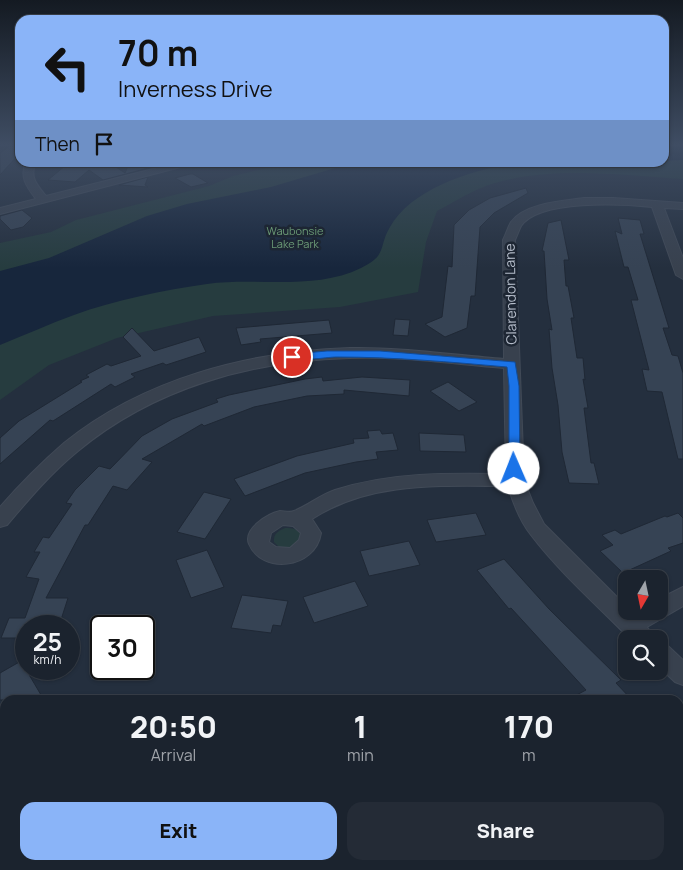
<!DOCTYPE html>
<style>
:root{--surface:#1b232e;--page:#242b36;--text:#f1f3f6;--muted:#a0a4aa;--line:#39404a;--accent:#8ab4f8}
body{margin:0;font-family:Manrope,sans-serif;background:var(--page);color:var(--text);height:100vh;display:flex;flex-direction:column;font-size:19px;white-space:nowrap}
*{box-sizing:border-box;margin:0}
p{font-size:16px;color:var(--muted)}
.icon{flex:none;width:28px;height:28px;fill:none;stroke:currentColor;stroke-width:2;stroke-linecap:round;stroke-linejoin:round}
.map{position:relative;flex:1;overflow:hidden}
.side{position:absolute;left:0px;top:695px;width:684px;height:175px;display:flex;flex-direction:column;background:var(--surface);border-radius:15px 15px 0 0;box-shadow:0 1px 4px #0004,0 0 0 1px var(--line)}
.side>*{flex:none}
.hud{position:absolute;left:15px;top:15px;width:654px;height:152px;border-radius:15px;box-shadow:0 1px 4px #0004,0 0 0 1px var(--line);background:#8ab4f8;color:#111;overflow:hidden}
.needle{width:32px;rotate:189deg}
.fabs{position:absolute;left:618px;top:570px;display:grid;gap:10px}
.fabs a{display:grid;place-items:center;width:50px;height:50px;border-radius:10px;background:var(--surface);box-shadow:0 1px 4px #0004,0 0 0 1px var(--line);font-size:25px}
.speed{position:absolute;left:15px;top:615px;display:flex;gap:10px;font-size:25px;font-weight:700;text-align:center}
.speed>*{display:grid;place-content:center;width:65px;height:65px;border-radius:50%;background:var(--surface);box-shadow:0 1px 4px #0004,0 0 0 1px var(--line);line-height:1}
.speed small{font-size:12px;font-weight:400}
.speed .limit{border:2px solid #111;border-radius:8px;background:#fff;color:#111}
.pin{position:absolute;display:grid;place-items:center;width:42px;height:42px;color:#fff;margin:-21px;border:2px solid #fff;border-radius:50%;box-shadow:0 1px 5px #0007}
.me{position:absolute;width:55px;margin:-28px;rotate:359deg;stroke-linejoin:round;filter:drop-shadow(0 0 4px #0008)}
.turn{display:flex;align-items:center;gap:18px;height:105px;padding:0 20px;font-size:22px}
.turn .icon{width:65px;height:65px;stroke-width:2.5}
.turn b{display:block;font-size:35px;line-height:42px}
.then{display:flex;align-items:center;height:48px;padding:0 20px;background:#0003;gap:10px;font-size:19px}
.eta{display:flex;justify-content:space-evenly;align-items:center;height:85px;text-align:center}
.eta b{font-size:30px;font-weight:800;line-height:35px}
.action{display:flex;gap:10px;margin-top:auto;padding:10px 20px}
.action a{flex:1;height:58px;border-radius:15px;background:var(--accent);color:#111;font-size:20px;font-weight:800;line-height:58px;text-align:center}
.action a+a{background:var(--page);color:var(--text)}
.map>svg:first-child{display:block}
.green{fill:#263c3f}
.water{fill:#17263c}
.building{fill:#364354;stroke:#1f2835}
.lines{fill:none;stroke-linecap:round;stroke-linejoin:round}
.minor-casing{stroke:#414a57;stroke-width:2}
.minor{fill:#38414e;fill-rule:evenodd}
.route{fill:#1a73e8;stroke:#114b97}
.labels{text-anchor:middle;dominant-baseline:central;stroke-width:5;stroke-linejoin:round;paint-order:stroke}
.far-park-label{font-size:11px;fill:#6b9a76;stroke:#1d2633}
.street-label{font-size:14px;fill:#b4bcc9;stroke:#1d2633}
</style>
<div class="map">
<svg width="683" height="870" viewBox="0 0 683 870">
<rect width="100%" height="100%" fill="#242f3e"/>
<g class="green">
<path d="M 664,146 L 683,146 L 683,179 C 619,175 542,164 481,188 C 466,194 451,204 437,211 L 426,242 L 418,292 L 340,307 L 213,316 L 117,338 L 49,365 L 0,400 L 0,243 L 51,232 L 76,220 L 209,186 L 233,176 L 288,163 L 664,162 Z"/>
<path d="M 285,528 C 293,528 300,529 302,537 L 293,549 L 279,547 L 274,542 C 273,534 278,531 285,528 Z"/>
</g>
<g class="water">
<path d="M 664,146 L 683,146 L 683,160 L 664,161 Z"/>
<path d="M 352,163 L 522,163 C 479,167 412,187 390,227 C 378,247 388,255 361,268 C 314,291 257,277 207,284 C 164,290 115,300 74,315 C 49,324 25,335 0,345 L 0,271 L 49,258 L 147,216 L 187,204 L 271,187 Z"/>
</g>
<g class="building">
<path d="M 10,146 L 20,146 L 20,153 L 0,175 L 0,153 Z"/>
<path d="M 132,162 L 154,162 L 152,167 L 103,180 L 89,170 L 75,182 L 48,180 L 66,165 L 105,167 L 113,165 L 125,173 L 129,164 Z"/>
<path d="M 190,174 L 193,174 L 208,183 L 191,187 L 175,178 Z"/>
<path d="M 148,177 L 145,185 L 148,187 L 119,185 Z"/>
<path d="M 526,188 L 528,193 L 494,213 L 480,227 L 475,296 L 471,296 L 467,328 L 445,337 L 425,324 L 442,317 L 448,266 L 452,267 L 454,225 L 469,210 L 490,198 Z"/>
<path d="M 22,210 L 32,218 L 23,227 L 11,230 L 0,219 L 0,216 Z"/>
<path d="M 618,218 L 640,220 L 644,234 L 640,234 L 669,328 L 663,328 L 672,355 L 678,356 L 683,373 L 683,459 L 678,459 L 662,392 L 647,391 L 642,369 L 649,370 L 631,300 L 638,300 L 628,267 L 624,267 L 615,231 L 622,234 Z"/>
<path d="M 561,220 L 569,260 L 564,260 L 566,286 L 568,286 L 574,318 L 571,318 L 577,358 L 583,358 L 585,380 L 583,379 L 588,408 L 584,408 L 591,463 L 594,463 L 599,484 L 569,483 L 562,452 L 558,405 L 552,368 L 549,329 L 552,330 L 547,299 L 544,251 L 542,251 L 548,223 Z"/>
<path d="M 395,319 L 410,320 L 408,336 L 393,335 Z"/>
<path d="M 329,320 L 332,333 L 260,339 L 261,342 L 241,345 L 236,328 Z"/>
<path d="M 132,328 L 154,351 L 199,337 L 206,352 L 166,365 L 163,363 L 131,374 L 135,377 L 115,387 L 111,384 L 53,421 L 50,420 L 0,464 L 0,438 L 19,421 L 82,382 L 80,381 L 89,377 L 86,375 L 107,364 L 111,366 L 141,356 L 123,337 Z"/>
<path d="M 322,377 L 323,381 L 362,377 L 410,380 L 409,396 L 344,390 L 344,394 L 307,396 L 254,407 L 204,426 L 202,424 L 142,459 L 152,462 L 127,490 L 113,486 L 88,525 L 85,525 L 46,598 L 68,598 L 59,626 L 26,626 L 24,638 L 1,638 L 9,618 L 25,618 L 39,579 L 26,577 L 40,552 L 34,552 L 43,537 L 49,538 L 72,504 L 66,503 L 75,490 L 99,466 L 110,469 L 142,436 L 172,419 L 218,402 L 216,399 L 229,395 L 305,379 Z"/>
<path d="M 448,382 L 477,402 L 459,411 L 430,391 Z"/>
<path d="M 380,430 L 382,434 L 393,433 L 398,450 L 376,452 L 378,459 L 356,462 L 305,473 L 245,496 L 234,479 L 297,456 L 354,443 L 353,439 L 369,438 L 367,431 Z"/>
<path d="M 419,433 L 464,435 L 466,452 L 420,451 Z"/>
<path d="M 204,492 L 231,499 L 205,539 L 177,532 Z"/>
<path d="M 476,513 L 486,535 L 436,542 L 427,520 Z"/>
<path d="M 678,513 L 683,518 L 683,543 L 668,548 L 671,551 L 623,573 L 600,551 L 613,545 L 602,535 L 615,530 L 621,534 L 665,516 L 667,517 Z"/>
<path d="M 409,541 L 420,565 L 369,576 L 360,551 Z"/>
<path d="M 207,550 L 224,587 L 191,598 L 176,560 Z"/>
<path d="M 504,559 L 549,609 L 621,680 L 616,683 L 632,700 L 567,700 L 586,690 L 511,608 L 509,609 L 477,570 Z"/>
<path d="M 355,581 L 368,606 L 314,623 L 303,597 Z"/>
<path d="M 242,595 L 288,601 L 281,626 L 273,625 L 271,633 L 231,628 Z"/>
<path d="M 21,661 L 44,700 L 0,700 L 0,673 Z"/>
</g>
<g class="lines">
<g class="minor-casing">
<g id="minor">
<path d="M 26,162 L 36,162 C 29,177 37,185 46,196 L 181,162 L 200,162 L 0,214 L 0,208 L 36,199 C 27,187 19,177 26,162 Z"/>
<path d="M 584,198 L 613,198 L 683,203 L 683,209 L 664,208 L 683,258 L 683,279 L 676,275 L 652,207 C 623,204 540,199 521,226 C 519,230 517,236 515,240 L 524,480 L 533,503 L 544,524 L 626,606 L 626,611 L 633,613 L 659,611 L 659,599 L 683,587 L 683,606 L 647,627 L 656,639 L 630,639 C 597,605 560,573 531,535 C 520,521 513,503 508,486 C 441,486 370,481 312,519 L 321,533 C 315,570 261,574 249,544 C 243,529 267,514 280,511 C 284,511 290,513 294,511 C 309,505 320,495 335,490 C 390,472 448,473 506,474 L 504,368 C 453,364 401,356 349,358 C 251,361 154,388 78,451 C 51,473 29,499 7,525 L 0,527 L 0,507 C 20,484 41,463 64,443 C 143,379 249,351 350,348 C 401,347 453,355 504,359 L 503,240 C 506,234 508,227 511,222 C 525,203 563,201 584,198 ZM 283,525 L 293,526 L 301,533 L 299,540 L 290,548 L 276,547 L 269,542 L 271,533 Z"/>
<path d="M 659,642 L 667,645 L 683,660 L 683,685 L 675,682 L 659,667 Z"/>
<path d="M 0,761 L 5,762 L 5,788 L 0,787 Z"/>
<path d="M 429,865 L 460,865 L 462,870 L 431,870 Z"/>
</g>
</g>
<use href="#minor" class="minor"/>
</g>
<linearGradient id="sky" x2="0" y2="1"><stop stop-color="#141a22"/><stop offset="0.54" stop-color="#3f4d63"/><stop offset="1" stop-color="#3f4d63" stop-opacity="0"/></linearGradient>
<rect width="683" height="268" fill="url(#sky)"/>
<path class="route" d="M 327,351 L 380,351 L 515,362 L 519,386 L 520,469 L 514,473 L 509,469 L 509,386 L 507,367 C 450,362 394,357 337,357 C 326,357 294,363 287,357 L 292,354 Z"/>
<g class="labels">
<g class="far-park-label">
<text x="295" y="230">Waubonsie<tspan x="295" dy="13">Lake Park</tspan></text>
</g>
<g class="street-label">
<text transform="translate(510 294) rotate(-91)">Clarendon Lane</text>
</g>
</g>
</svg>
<div class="fabs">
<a><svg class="needle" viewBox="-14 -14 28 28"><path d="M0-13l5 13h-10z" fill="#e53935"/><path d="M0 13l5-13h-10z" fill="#a0a4aa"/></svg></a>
<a><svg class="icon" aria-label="search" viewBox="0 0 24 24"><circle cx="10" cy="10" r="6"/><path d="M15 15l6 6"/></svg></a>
</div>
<div class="speed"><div>25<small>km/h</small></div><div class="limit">30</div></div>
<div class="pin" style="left:292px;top:357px;background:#d93025"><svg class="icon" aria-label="arrive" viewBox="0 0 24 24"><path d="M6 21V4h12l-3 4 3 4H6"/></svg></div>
<svg class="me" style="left:514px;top:469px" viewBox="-20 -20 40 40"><circle r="19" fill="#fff"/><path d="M0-13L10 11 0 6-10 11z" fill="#1a73e8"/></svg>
<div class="hud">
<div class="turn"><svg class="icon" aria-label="left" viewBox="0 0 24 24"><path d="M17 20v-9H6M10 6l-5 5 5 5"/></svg><div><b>70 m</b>Inverness Drive</div></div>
<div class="then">Then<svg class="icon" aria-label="arrive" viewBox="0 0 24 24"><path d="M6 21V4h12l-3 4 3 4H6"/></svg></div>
</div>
<section class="side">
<div class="eta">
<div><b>20:50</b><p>Arrival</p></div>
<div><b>1</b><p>min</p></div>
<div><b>170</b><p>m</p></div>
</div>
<div class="action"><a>Exit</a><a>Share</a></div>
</section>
</div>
